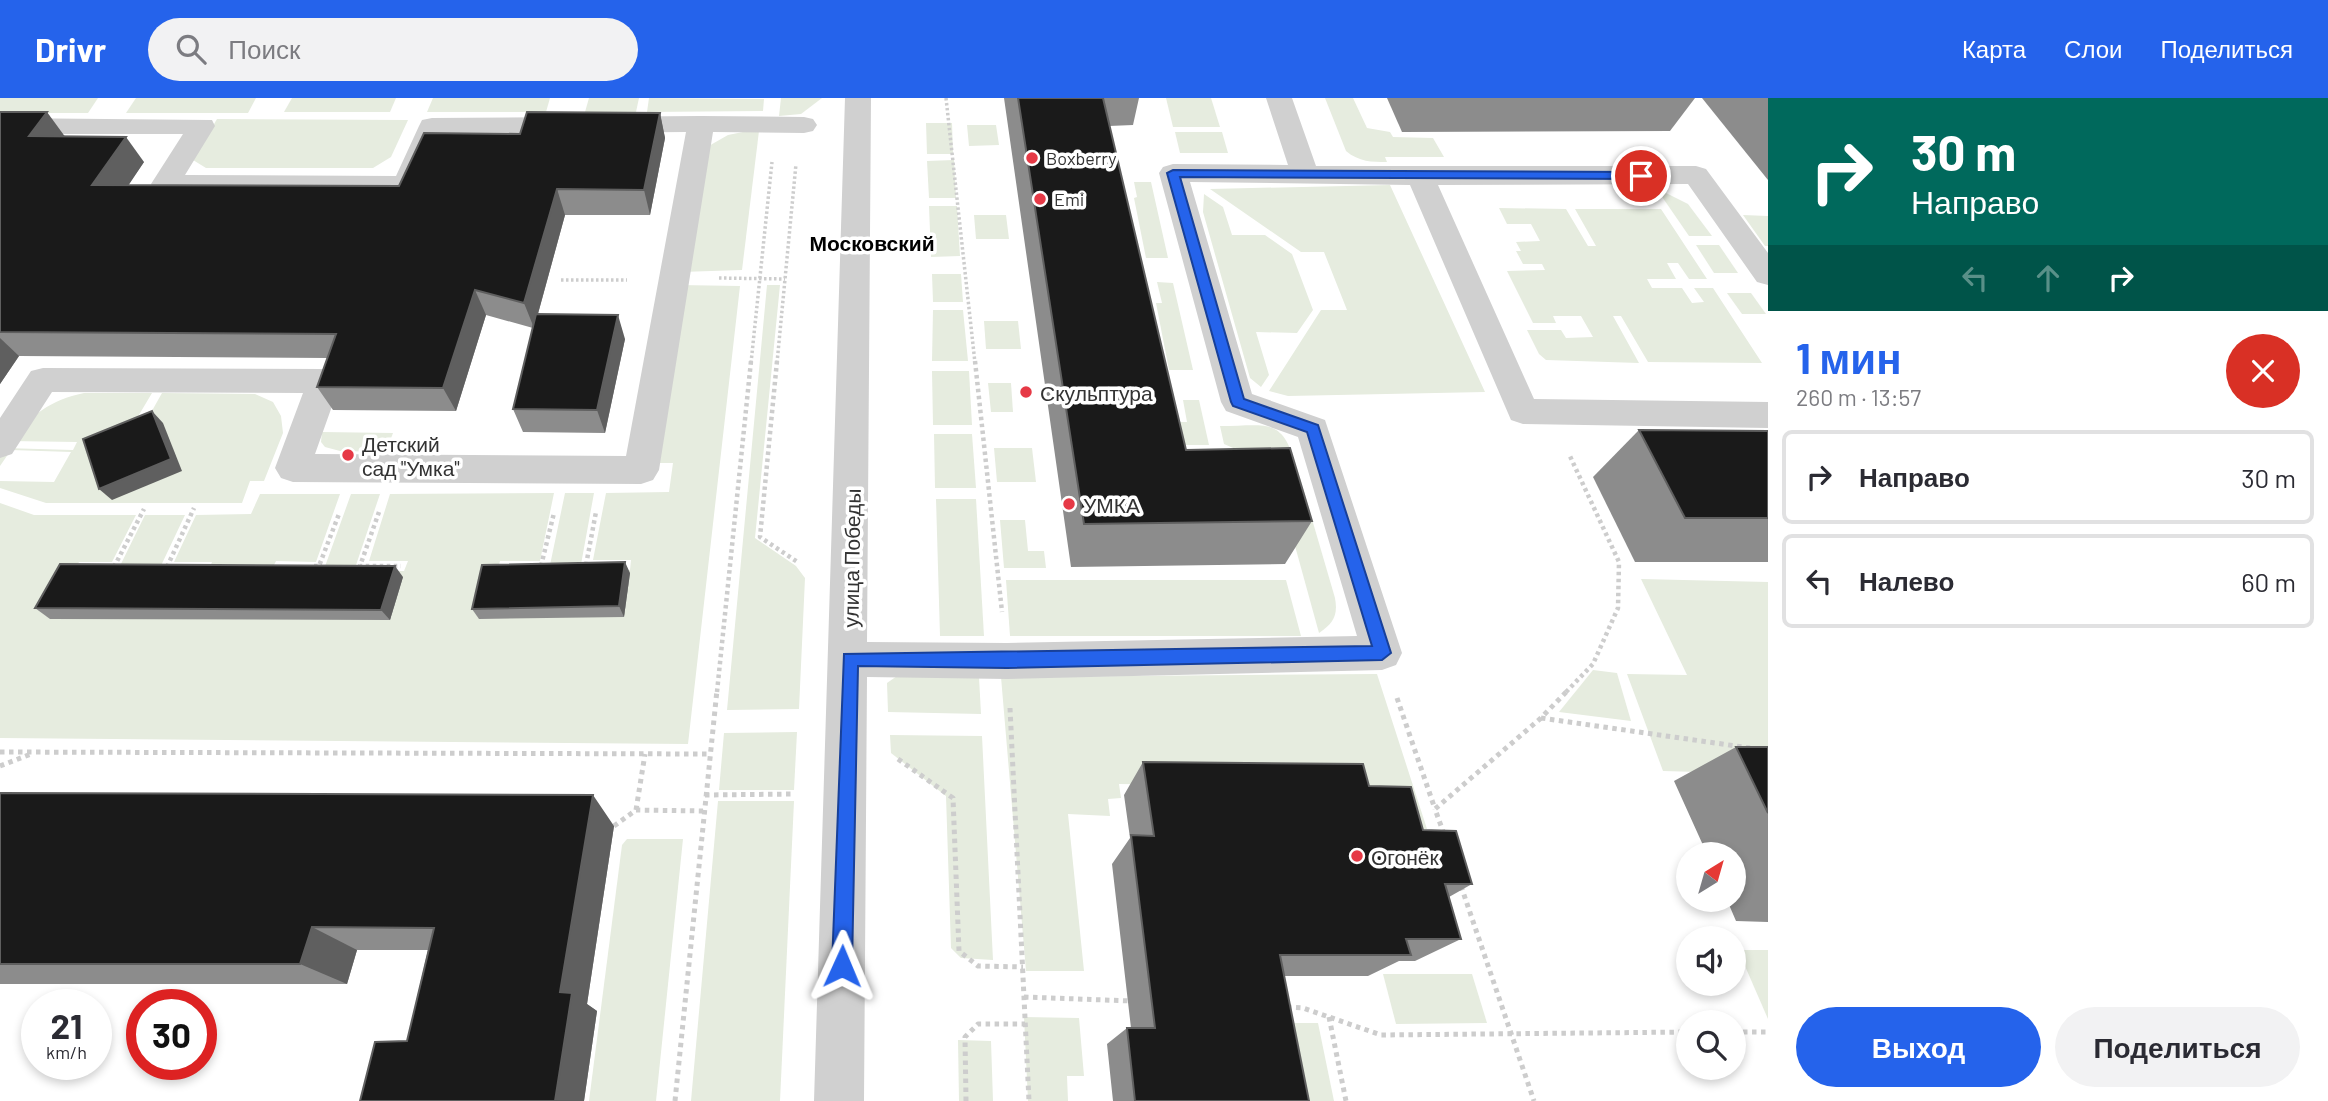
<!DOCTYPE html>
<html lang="ru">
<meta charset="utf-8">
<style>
:root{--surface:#fff;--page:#f2f2f3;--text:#2b2b33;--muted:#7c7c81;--line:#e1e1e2;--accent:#2563eb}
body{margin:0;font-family:Barlow,sans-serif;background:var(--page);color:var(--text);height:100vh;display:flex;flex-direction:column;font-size:26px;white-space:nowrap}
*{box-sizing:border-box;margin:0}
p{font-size:23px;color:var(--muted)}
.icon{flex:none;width:38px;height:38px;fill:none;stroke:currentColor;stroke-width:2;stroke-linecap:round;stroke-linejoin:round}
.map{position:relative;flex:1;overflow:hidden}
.drawer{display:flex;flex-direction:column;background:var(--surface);width:560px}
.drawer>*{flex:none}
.hud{background:#00695c;color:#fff;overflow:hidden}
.needle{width:46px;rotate:37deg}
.buttons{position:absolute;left:1676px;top:744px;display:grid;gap:14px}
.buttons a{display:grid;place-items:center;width:70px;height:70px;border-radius:50%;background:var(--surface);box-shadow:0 4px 10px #0003;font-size:35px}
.speed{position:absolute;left:21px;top:891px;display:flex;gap:14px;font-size:35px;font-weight:700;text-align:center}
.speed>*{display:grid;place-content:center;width:91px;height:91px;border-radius:50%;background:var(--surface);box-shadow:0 4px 10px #0003;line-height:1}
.speed small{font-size:18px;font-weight:400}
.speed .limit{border:10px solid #d22;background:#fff;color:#111}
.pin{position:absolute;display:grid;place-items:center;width:60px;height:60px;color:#fff;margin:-30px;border:4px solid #fff;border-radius:50%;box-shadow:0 2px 7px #0007}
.me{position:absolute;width:77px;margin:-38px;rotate:1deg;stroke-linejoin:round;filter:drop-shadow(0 0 5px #0008)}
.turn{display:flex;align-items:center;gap:24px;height:147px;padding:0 28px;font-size:32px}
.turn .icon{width:91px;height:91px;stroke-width:2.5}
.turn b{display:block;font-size:49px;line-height:60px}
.lanes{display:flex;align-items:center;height:66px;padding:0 28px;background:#0003;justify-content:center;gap:35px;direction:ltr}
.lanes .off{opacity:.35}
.round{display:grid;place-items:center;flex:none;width:74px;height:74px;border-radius:37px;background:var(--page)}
.head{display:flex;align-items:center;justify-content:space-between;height:119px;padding:0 28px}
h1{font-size:42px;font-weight:700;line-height:52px;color:var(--accent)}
.primary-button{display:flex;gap:14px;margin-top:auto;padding:14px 28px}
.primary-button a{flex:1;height:80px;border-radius:42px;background:var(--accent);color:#fff;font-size:28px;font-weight:700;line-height:80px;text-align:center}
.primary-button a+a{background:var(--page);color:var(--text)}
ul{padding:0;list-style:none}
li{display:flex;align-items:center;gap:21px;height:94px;margin:0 14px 10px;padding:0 14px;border:4px solid var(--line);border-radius:10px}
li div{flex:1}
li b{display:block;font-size:26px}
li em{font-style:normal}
header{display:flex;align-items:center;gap:42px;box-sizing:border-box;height:98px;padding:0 35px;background:var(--accent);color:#fff}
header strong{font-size:33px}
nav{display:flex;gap:38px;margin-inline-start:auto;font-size:24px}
.search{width:490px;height:63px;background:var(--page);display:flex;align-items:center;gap:18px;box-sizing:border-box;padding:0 24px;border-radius:38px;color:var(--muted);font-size:26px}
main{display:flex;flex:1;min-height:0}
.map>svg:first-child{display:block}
.green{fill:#e6ecdf}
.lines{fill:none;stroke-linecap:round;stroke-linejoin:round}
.path-far2{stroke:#cdcdcd;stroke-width:3.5;stroke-dasharray:2.5 2.5;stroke-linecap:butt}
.path-far1{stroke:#cdcdcd;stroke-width:4.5;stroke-dasharray:3.5 3.5;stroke-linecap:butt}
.path{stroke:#cdcdcd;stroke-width:5;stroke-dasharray:4.5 4.5;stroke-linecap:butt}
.minor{fill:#d0d0d0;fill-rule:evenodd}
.wall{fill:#8c8c8c}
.shaded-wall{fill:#5f5f5f}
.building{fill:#1a1a1a;stroke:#5f5f5f;stroke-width:2}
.route{fill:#2563eb;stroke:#184099;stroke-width:2}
.poi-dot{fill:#e63946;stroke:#fff;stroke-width:2.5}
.labels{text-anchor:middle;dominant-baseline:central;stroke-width:7;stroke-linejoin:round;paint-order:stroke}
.far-poi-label{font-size:18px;fill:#333;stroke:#fff;text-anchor:start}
.far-quarter-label{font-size:21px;font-weight:bold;fill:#000;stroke:#fff}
.poi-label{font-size:21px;fill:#333;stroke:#fff;text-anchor:start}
.street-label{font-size:21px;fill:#333;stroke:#fff}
</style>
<header>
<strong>Drivr</strong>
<div class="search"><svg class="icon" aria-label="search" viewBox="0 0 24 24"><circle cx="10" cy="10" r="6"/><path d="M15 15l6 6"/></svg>Поиск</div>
<nav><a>Карта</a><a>Слои</a><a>Поделиться</a></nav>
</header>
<main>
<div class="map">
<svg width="1768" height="1003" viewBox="0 0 1768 1003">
<rect width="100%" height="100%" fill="#fff"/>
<g class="green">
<path d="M 0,0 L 98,0 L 88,15 L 0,15 Z"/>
<path d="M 136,0 L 256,0 L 248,15 L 126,15 Z"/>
<path d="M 292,0 L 396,0 L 390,14 L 284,14 Z"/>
<path d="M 433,0 L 550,0 L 546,14 L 427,14 Z"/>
<path d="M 589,0 L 639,0 L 636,14 L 585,14 Z"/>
<path d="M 649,0 L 764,1 L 763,13 L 647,14 Z"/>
<path d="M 781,0 L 822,0 L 801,16 L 779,18 Z"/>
<path d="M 1166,0 L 1211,0 L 1220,29 L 1173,29 Z"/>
<path d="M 1325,0 L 1353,0 L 1367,30 L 1390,34 L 1393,39 L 1433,40 L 1444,59 L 1385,59 L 1387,64 C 1372,64 1359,64 1346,53 Z"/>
<path d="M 217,21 L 408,22 L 391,59 L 373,70 L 206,70 L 193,62 Z"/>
<path d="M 926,25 L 952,25 L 953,56 L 927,56 Z"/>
<path d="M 967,27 L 996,27 L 999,47 L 969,48 Z"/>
<path d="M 748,33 L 759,33 L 742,172 L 681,174 L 707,49 L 728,37 Z"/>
<path d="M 1175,34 L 1222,34 L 1228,55 L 1180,55 Z"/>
<path d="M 954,62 L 956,100 L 929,100 L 927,63 Z"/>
<path d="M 1134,84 L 1151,84 L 1168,160 L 1146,160 L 1134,100 L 1137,99 Z"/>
<path d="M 1390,87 L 1485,294 L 1288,298 L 1269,293 L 1321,212 L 1347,212 L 1324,154 L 1301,154 L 1210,91 Z"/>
<path d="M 1656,90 L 1688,106 L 1712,138 L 1689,138 Z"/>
<path d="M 1204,96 L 1223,109 L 1232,137 L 1265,137 L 1292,156 L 1313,212 L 1297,235 L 1256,234 L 1269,277 L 1261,289 L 1250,280 L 1203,114 Z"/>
<path d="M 929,108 L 957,108 L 960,158 L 931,159 Z"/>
<path d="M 1499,110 L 1566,111 L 1588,148 L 1596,148 L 1575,111 L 1661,111 L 1707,181 L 1689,181 L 1678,165 L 1667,165 L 1676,181 L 1647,181 L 1652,190 L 1682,190 L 1692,205 L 1704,204 L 1694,190 L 1713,190 L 1762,265 L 1648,264 L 1621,218 L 1613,218 L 1639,265 L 1546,262 L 1539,256 L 1527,232 L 1561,232 L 1566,240 L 1593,239 L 1581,218 L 1553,218 L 1556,225 L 1533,225 L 1507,173 L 1545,172 L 1542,166 L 1523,166 L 1516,153 L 1521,153 L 1516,144 L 1540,143 L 1531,126 L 1507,126 Z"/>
<path d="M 974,117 L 1006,117 L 1009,141 L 976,141 Z"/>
<path d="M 1743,117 L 1768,118 L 1768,148 L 1765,148 Z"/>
<path d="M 1696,147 L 1719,147 L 1738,175 L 1714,175 Z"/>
<path d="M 932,176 L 961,176 L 963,204 L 933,204 Z"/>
<path d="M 1157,184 L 1173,185 L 1193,272 L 1169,272 L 1156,205 L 1162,205 Z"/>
<path d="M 679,187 L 740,188 L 688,646 L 0,640 L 0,405 L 34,417 L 136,417 L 112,464 L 79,464 L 73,474 L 117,474 L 145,417 L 185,417 L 158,474 L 208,474 L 212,464 L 174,464 L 196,417 L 251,416 L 260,396 L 340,396 L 316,464 L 276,463 L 271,473 L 323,474 L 351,396 L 380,396 L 354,473 L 404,473 L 408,463 L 369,463 L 390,396 L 554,395 L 540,463 L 500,463 L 497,473 L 549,472 L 565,395 L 594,395 L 580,472 L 630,472 L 631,462 L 593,462 L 606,395 L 669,394 L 673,365 L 649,365 Z"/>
<path d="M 767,187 L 780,187 L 755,440 L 796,468 L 805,480 L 799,611 L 727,612 Z"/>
<path d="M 1727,195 L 1751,195 L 1766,216 L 1742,216 Z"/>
<path d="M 933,212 L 963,212 L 968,263 L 932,263 Z"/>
<path d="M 984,223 L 1018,223 L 1021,251 L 986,251 Z"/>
<path d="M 932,273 L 969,273 L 972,327 L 933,327 Z"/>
<path d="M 988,285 L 1011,285 L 1013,314 L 991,314 Z"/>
<path d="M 84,295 L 152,295 L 130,332 L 144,327 L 162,295 L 255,296 L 273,304 L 281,318 L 283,335 L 264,383 L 250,383 L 242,405 L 46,405 L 0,390 L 0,383 L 54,384 L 71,354 L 11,352 L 0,368 L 0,357 L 4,350 L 73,352 L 77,344 L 8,343 C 32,317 50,302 84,295 Z"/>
<path d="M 1183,302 L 1199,302 L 1209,347 L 1184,347 L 1179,324 L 1187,324 Z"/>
<path d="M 1220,328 C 1267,328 1283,318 1296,369 L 1272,367 L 1224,346 Z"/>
<path d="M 322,334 L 393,335 L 386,354 L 340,353 L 325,349 L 321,344 Z"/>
<path d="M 934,336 L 972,336 L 976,390 L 935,390 Z"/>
<path d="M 994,350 L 1032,350 L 1036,384 L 997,384 Z"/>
<path d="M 1276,379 L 1300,380 L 1335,500 C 1338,517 1334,525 1319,535 Z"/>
<path d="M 936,401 L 976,401 L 984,538 L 940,538 Z"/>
<path d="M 1000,422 L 1025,422 L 1028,453 L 1044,453 L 1046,470 L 1004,470 Z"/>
<path d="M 1641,481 L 1768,484 L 1768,676 L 1663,673 L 1627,576 L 1687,577 Z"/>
<path d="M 1006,482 L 1286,482 L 1301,538 L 1010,538 Z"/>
<path d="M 1593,572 L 1617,575 L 1631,623 L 1559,614 Z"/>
<path d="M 1377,576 L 1427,731 L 1394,732 L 1382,690 L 1119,686 L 1121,700 L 1108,701 L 1110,718 L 1068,716 L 1084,873 L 1026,873 L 1001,579 Z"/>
<path d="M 897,578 L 979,579 L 981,616 L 888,614 L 887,585 Z"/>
<path d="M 797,634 L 794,692 L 719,692 L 724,635 Z"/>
<path d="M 890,637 L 982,638 L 993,862 L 961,860 L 951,850 L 946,698 L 891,655 Z"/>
<path d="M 718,703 L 794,703 L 780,1003 L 691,1003 Z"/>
<path d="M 627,741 L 683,741 L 656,1003 L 589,1003 L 622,747 Z"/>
<path d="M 1738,852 L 1768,852 L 1768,921 Z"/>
<path d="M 1383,876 L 1472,876 L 1487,925 L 1396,926 Z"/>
<path d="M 1024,919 L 1079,920 L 1084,978 L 1067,978 L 1068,1003 L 1028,1003 Z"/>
<path d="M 1271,925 L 1318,925 L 1334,1003 L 1286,1003 Z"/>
<path d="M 958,942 L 991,943 L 993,1003 L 959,1003 Z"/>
</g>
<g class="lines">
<g class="path-far2">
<path d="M 946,0 L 975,265"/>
<path d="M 719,180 L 785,181"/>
<path d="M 561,182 L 627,182"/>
<path d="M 751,265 L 772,64"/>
<path d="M 777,265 L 796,66"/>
</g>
<g class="path-far1">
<path d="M 777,263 L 760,439 L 799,465"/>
<path d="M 975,263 L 1002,514"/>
<path d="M 379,414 L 360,468 L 401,468"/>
<path d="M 586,467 L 596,414"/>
<path d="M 314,468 L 319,468 L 339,416"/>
<path d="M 541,468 L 554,415"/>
<path d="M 114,469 L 144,411"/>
<path d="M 167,469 L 194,410"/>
<path d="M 717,594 L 751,263"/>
<path d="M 1566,594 L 1593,566 L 1618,510 L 1619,464 L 1569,356"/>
</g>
<g class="path">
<path d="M 1397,600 L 1435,711"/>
<path d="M 1010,610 L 1029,1003"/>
<path d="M 1541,620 L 1750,650"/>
<path d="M 0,654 L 709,656"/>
<path d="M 898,661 L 953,700 L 959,853 L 978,868 L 1023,869"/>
<path d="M 0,668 L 31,656"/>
<path d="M 705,697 L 795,696"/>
<path d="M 636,712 L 645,656"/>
<path d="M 614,728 L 636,712 L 703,713"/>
<path d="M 1444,736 L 1435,711 L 1541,620 L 1568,592"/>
<path d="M 1461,788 L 1534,1003"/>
<path d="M 1024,899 L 1132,903"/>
<path d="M 1287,909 L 1303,910 L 1381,937 L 1689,934"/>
<path d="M 1329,919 L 1346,1003"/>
<path d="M 1734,934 L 1768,934"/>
<path d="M 675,1003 L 717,592"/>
<path d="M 966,1003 L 965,939 L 978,926 L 1025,926"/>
</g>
<g class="minor">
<path d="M 845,0 L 871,0 L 867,544 L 1007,545 L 1357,538 L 1298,339 L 1226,313 L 1221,304 L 1159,75 L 1163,69 L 1173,66 L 1288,67 L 1266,0 L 1292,0 L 1316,68 L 1696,68 L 1706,71 L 1768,155 L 1768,187 L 1757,184 L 1688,86 L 1438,87 L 1534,301 L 1768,304 L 1768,330 L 1523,326 L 1511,322 L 1410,87 L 1190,84 L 1252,296 L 1325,322 L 1402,555 L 1396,567 L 1382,572 L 1007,581 L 867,579 L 864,1003 L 814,1003 Z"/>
<path d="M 701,18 L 804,19 L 813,21 L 817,27 L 813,33 L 804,35 L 713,34 L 659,372 L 653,382 L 641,386 L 293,384 L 281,380 L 275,370 L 303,295 L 52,294 L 12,356 L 0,360 L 0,320 L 31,273 L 43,270 L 324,271 L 336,274 L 341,283 L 315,356 L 626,358 L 686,34 L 442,36 L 420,87 L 416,93 L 406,96 L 165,95 L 155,92 L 151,86 L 183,36 L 0,36 L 0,20 L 212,22 L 215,28 L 185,77 L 396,78 L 419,28 L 422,22 L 432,20 Z"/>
</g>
</g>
<g class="wall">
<path d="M 1004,0 L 1139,0 L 1133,27 L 1109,28 L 1186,352 L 1312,423 L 1285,466 L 1071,469 Z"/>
<path d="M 1387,0 L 1695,0 L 1670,33 L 1402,34 Z"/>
<path d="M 1702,0 L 1768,0 L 1768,82 Z"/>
<path d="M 0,14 L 65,38 L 144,64 L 128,87 L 399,88 L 520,36 L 660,15 L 665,40 L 650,117 L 565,117 L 538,216 L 625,241 L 605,335 L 523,334 L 513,311 L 533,230 L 486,217 L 456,313 L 333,312 L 317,289 L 328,260 L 19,258 L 0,286 Z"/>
<path d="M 1639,332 L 1768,333 L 1768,464 L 1635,464 L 1593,379 Z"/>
<path d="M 630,475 L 624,519 L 479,521 L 472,511 Z"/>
<path d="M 403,479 L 390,522 L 50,521 L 35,510 Z"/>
<path d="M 1736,649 L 1768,649 L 1768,824 L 1736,823 L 1727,802 L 1734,802 L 1734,756 L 1707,756 L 1674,683 Z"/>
<path d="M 1143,664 L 1369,688 L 1423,732 L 1472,786 L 1449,799 L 1461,841 L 1415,863 L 1399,863 L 1368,878 L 1284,878 L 1309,1003 L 1113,1003 L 1107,946 L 1127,930 L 1131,930 L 1112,766 L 1130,740 L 1124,697 Z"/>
<path d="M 0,695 L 614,728 L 587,906 L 597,913 L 584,1003 L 360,1003 L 407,943 L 428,852 L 357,852 L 347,886 L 0,886 Z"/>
</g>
<g class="shaded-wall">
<path d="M 47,14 L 66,40 L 29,38 Z"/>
<path d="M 660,15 L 665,40 L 650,117 L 644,92 Z"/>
<path d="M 126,39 L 144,64 L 112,112 L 92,87 Z"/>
<path d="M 557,91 L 565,117 L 534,230 L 524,205 Z"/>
<path d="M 475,192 L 486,217 L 456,313 L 443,290 Z"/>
<path d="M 618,217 L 625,241 L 605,335 L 597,312 Z"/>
<path d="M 0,240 L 19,258 L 0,286 Z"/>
<path d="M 152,313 L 163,325 L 182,373 L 112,402 L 99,391 Z"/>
<path d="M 625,464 L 630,475 L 624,519 L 619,508 Z"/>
<path d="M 395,468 L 403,479 L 390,522 L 381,512 Z"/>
<path d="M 593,697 L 614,728 L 587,906 L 597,913 L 584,1003 L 555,1003 L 560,894 Z"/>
<path d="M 312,829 L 357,852 L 347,886 L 300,866 Z"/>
</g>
<g class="building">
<path d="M 1018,0 L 1103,0 L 1186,352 L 1290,350 L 1312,423 L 1084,426 Z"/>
<path d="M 0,14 L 47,14 L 29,38 L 126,39 L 92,87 L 399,88 L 424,35 L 520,36 L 527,14 L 660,15 L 644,92 L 557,91 L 524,205 L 475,192 L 443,290 L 317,289 L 336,236 L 0,234 Z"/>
<path d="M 536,216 L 618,217 L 597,312 L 513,311 Z"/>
<path d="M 152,313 L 171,361 L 99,391 L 83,341 Z"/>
<path d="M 1639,332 L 1768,333 L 1768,420 L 1685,420 Z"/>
<path d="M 625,464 L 619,508 L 472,511 L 482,467 Z"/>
<path d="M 60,466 L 395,468 L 381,512 L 35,510 Z"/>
<path d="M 1736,649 L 1768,649 L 1768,715 Z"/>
<path d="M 1143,664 L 1363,666 L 1369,688 L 1411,689 L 1423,732 L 1456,733 L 1472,786 L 1445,786 L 1461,841 L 1406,841 L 1411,857 L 1280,857 L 1309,1003 L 1135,1003 L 1127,930 L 1155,930 L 1131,737 L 1154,738 Z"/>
<path d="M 0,695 L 593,697 L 560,894 L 572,895 L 555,1003 L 360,1003 L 375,944 L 407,943 L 434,830 L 312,829 L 300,866 L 0,866 Z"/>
</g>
<path class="route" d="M 1173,72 L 1641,74 L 1646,78 L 1641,81 L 1180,79 L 1244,301 L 1318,327 L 1391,555 L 1382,562 L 1007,570 L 858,568 L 852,868 L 849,875 L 842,877 L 835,875 L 832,868 L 844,556 L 1372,548 L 1307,334 L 1233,308 L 1231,304 L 1167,75 Z"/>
<g class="poi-dot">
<circle cx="1032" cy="60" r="7"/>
<circle cx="1040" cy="101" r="7"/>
<circle cx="1026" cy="294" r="7"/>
<circle cx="348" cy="357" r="7"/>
<circle cx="1069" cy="406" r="7"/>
<circle cx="1357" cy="758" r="7"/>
</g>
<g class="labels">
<g class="far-poi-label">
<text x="1046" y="60">Boxberry</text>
<text x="1054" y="101">Emi</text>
</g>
<g class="far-quarter-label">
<text x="872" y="144">Московский</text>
</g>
<g class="poi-label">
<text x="1040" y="294">Скульптура</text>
<text x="362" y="345">Детский<tspan x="362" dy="24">сад "Умка"</tspan></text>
<text x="1083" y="406">УМКА</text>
<text x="1371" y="758">Огонёк</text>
</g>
<g class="street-label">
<text transform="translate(851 460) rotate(-89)">улица Победы</text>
</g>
</g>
</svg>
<div class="buttons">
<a><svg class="needle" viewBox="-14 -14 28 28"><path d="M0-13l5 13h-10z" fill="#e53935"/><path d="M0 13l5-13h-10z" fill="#7c7c81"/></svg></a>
<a><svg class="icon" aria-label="sound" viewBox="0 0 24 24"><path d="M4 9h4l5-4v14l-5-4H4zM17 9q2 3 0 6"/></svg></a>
<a><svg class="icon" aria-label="search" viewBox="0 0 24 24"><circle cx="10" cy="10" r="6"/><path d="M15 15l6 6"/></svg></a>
</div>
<div class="speed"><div>21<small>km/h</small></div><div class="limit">30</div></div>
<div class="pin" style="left:1641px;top:78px;background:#d93025"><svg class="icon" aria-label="arrive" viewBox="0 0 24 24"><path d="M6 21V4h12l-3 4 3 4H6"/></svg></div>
<svg class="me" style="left:842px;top:868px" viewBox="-20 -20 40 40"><path d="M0-17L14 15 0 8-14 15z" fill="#2563eb" stroke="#fff" stroke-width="4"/></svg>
</div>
<section class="drawer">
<div class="hud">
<div class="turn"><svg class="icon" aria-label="right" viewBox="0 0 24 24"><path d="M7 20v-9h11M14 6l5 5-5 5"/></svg><div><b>30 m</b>Направо</div></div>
<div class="lanes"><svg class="icon off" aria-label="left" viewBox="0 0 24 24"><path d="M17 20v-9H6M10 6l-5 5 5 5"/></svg><svg class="icon off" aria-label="ahead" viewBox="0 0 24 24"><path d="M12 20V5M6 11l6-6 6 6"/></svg><svg class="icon" aria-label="right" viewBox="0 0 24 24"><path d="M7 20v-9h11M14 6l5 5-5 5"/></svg></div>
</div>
<div class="head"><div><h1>1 мин</h1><p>260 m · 13:57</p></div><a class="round" style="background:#d93025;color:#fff"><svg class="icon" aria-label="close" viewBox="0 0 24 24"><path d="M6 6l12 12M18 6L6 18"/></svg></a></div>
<ul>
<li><svg class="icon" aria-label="right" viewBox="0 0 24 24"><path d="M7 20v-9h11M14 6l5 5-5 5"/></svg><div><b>Направо</b></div><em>30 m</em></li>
<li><svg class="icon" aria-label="left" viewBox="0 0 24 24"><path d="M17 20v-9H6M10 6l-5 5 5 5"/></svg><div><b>Налево</b></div><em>60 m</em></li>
</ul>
<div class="primary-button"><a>Выход</a><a>Поделиться</a></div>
</section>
</main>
